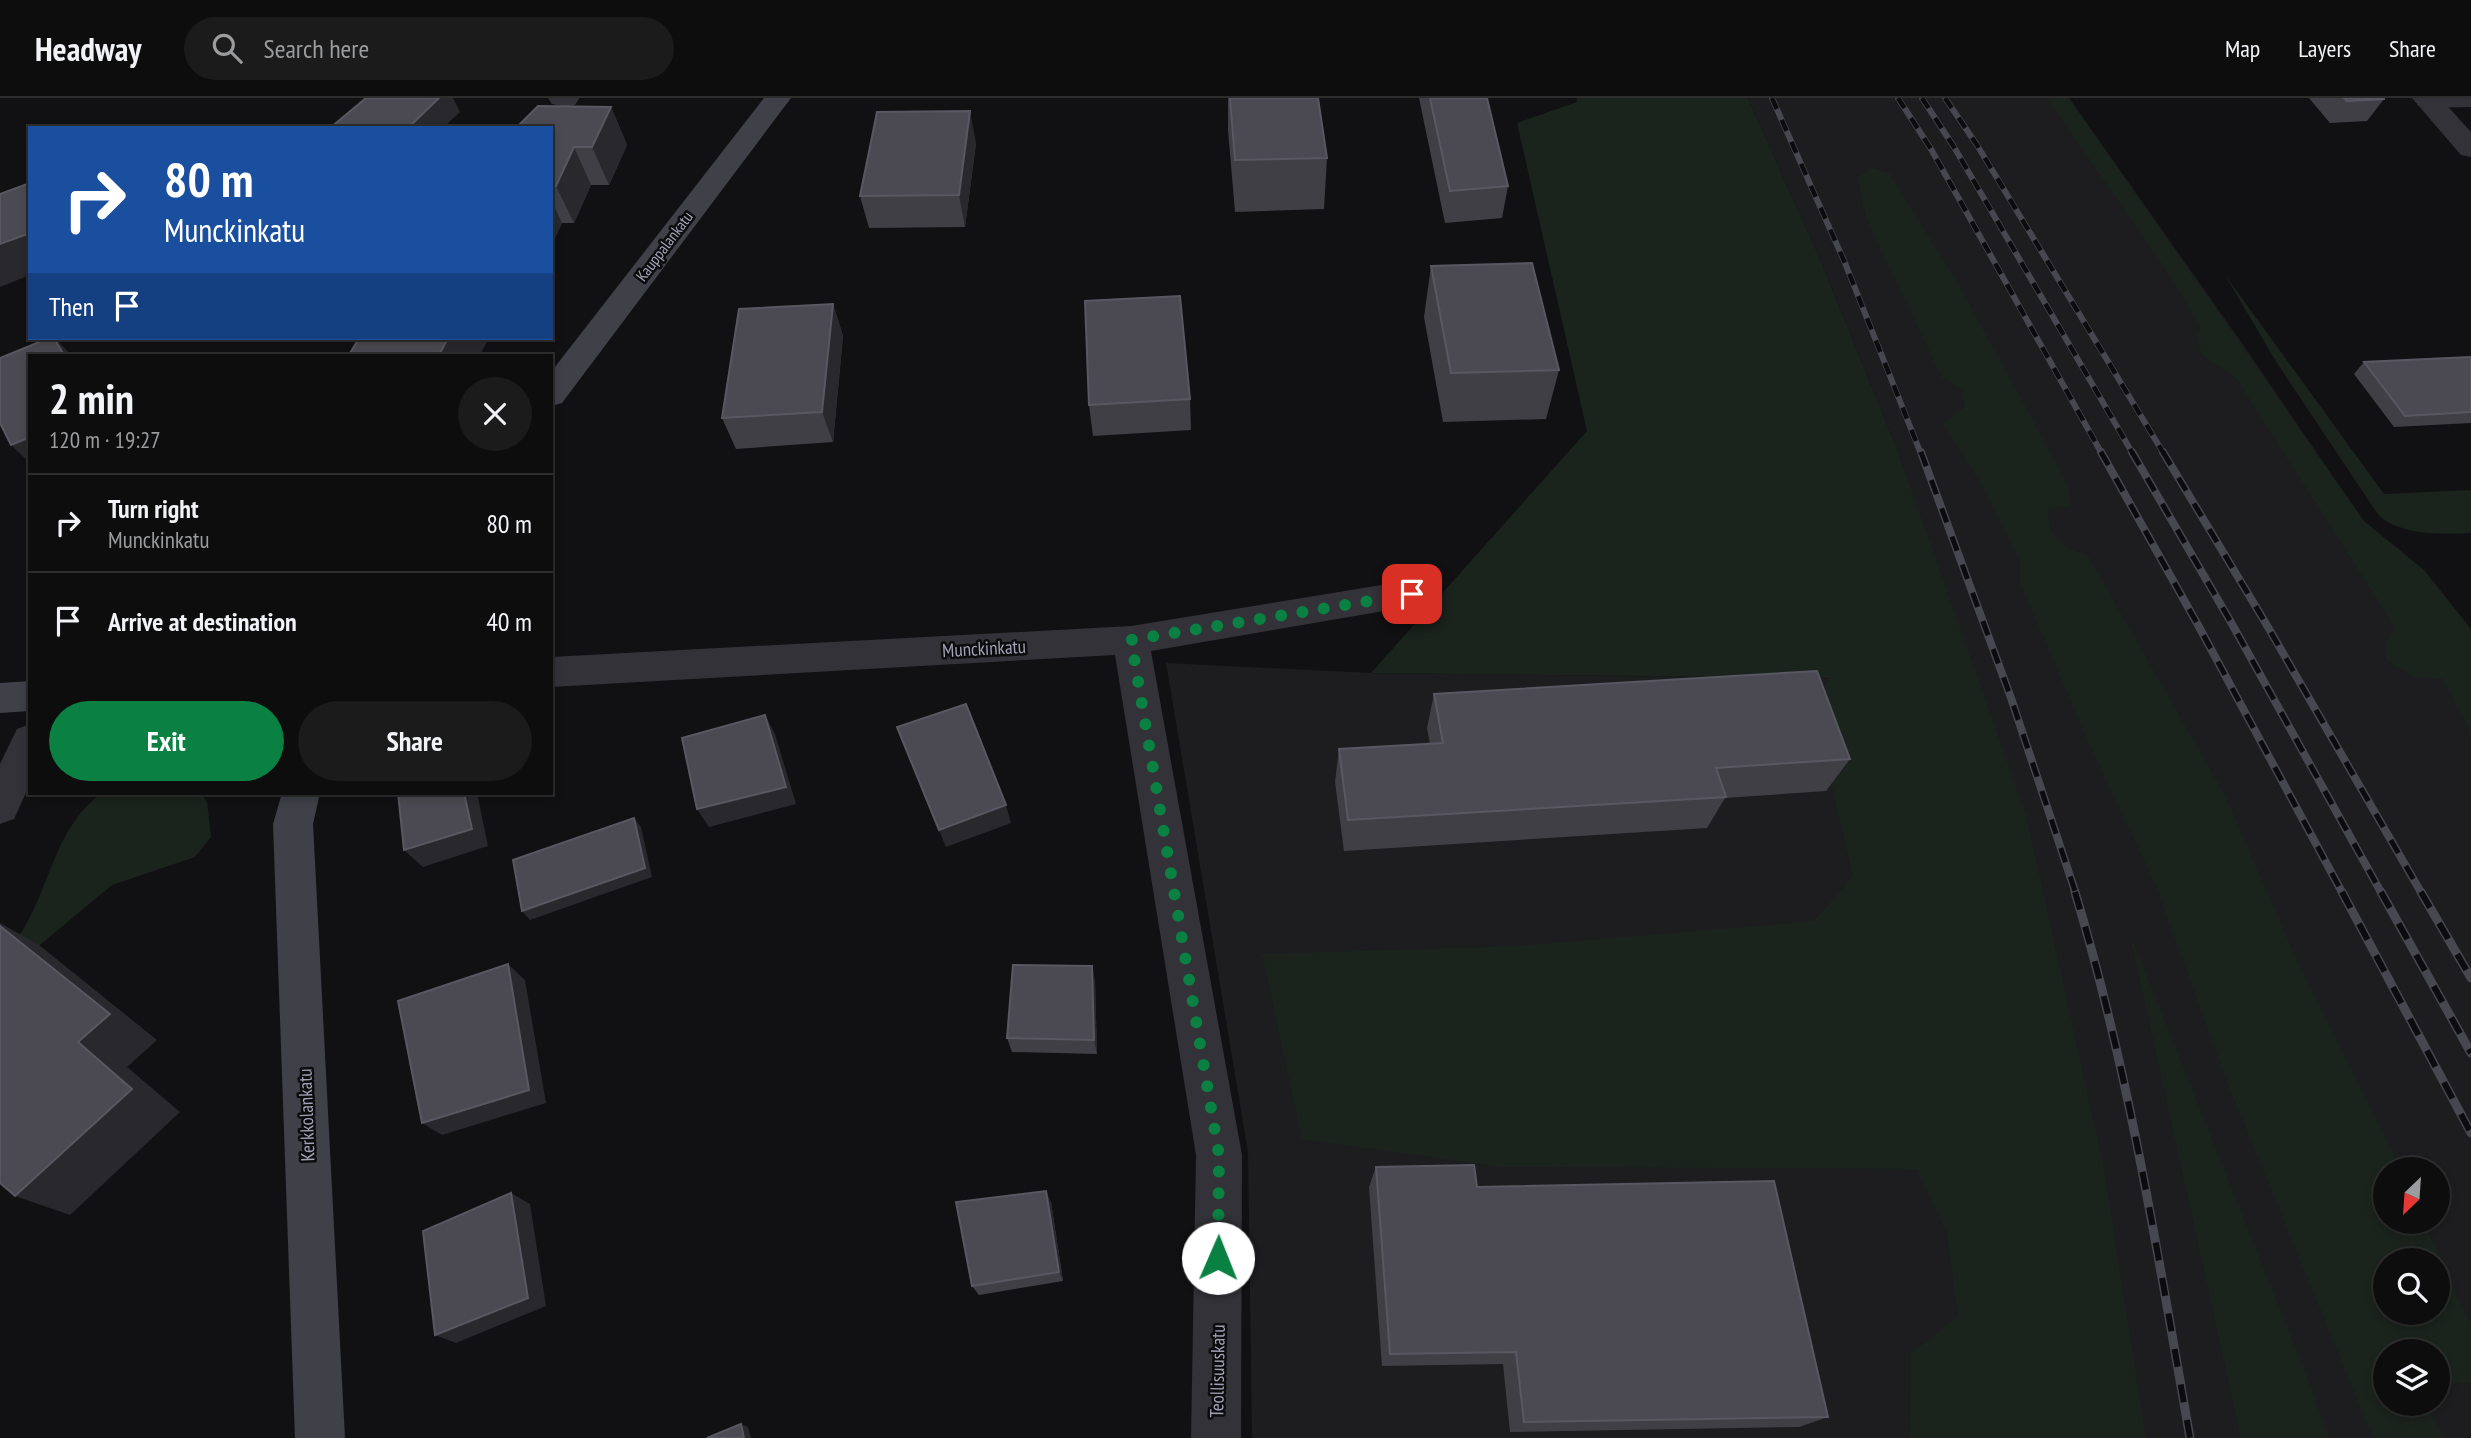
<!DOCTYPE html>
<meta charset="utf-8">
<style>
:root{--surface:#0d0d0e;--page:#1b1b1c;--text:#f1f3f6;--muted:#9a9c9e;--line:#2d2d2e;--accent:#0b8043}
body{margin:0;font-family:"PT Sans Narrow",sans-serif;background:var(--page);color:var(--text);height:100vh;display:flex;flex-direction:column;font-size:26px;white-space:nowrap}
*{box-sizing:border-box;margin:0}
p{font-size:23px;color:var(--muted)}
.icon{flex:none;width:38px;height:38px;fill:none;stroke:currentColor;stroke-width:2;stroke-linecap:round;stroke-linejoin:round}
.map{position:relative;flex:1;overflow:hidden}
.sheet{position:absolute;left:28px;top:256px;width:525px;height:441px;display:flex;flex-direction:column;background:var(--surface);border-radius:0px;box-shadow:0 4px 10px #0003,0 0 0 2px var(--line)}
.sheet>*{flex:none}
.guide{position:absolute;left:28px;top:28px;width:525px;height:214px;border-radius:0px;box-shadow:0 4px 10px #0003,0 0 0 2px var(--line);background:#1a4fa0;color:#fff;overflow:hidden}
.needle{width:46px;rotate:205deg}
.buttons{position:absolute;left:2373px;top:1059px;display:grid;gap:14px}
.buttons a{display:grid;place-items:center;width:77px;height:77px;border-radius:50%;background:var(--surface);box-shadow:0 4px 10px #0003,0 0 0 2px var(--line);font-size:35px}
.pin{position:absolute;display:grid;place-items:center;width:60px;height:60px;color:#fff;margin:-30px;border-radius:14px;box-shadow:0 4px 10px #0006}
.me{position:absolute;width:77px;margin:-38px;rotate:1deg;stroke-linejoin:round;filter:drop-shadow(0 0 5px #0008)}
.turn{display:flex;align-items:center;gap:24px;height:147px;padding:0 21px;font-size:32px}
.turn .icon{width:91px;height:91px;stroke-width:2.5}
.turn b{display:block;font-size:49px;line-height:60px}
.then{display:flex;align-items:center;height:66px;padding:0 21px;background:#0003;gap:14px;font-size:26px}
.round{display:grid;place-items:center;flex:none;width:74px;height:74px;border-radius:37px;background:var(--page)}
.head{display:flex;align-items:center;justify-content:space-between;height:119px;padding:0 21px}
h1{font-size:42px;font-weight:700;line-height:52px}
.action{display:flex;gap:14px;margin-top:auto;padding:14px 21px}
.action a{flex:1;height:80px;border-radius:42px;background:var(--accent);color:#fff;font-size:28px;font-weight:700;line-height:80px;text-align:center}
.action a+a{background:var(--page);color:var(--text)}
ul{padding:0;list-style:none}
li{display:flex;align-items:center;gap:21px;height:98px;padding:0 21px;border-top:2px solid var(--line)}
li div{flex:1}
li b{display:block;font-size:26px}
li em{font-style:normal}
header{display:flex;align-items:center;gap:42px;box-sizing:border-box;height:98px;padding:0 35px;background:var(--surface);border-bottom:2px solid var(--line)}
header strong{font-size:33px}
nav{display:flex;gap:38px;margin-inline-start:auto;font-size:24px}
.search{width:490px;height:63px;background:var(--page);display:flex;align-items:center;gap:18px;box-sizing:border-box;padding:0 24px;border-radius:38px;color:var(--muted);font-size:26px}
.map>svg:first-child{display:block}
.built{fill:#1d1d20;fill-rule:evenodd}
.green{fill:#1b231d;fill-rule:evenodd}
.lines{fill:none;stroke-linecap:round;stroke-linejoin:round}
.minor{fill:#323238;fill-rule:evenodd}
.tertiary{fill:#323238;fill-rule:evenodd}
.secondary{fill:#3f4048;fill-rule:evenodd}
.rail-far2-casing{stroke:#46474f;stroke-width:6}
.rail-far1-casing{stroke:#46474f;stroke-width:8}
.rail-casing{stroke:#46474f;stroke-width:9}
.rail-far2{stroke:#0c0c0e;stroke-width:4.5;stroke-dasharray:12;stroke-linecap:butt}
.rail-far1{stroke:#0c0c0e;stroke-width:5;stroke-dasharray:15;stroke-linecap:butt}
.rail{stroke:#0c0c0e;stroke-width:6;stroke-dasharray:18;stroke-linecap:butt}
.wall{fill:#403f46}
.shaded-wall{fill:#29282d}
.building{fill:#4b4a52;stroke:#585862;stroke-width:2}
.route{stroke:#0b8043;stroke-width:12;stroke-dasharray:0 21.6}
.labels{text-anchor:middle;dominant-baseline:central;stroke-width:5;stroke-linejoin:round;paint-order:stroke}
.far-street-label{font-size:16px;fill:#a1a2b5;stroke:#0c0c0e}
.street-label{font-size:19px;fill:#a1a2b5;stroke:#0c0c0e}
</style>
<header>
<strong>Headway</strong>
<div class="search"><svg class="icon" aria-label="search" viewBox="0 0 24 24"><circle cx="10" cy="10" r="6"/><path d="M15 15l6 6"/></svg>Search here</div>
<nav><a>Map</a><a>Layers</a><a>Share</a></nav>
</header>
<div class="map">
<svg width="2471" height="1340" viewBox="0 0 2471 1340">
<rect width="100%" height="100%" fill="#111113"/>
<path class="built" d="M 1748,0 L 2069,0 L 2249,255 L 2471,582 L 2471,1340 L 1252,1340 L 1248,1054 L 1166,565 L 1371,575 L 1977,582 L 1898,353 L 1820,161 ZM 2385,1071 L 2438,1071 L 2438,1124 L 2385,1124 ZM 2385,1162 L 2438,1162 L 2438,1214 L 2385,1214 ZM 2385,1253 L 2438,1253 L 2438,1306 L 2385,1306 Z"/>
<g class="green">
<path d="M 1577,0 L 1748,0 L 1820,161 L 1898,353 L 2026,717 L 2103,1065 L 2146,1340 L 1910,1340 L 1911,1256 L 1958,1218 L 1947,1136 L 1917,1071 L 1502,1069 L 1302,1041 L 1262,856 L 1516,848 L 1814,823 L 1853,778 L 1814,613 L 1829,580 L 1371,575 L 1587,333 L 1517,25 L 1577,4 Z"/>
<path d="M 2047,0 L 2069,0 L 2364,423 L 2424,472 L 2471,531 L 2471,634 L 2443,581 L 2414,579 L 2387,563 L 2386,543 L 2396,531 L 2236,280 L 2203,258 L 2196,241 L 2201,230 L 2168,175 Z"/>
<path d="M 1872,70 L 1889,75 L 1957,184 L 2032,320 L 2068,389 L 2071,408 L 2049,410 C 2046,442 2062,447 2088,458 L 2226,699 L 2299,867 L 2401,1071 L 2385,1071 L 2385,1124 L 2424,1124 L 2471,1229 L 2471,1284 L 2438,1287 L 2438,1253 L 2385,1253 L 2385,1306 L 2426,1306 L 2443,1340 L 2373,1340 L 2227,984 L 2156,788 L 2090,648 L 2019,482 L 2020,462 L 1982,387 L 1943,326 L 1965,309 L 1961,290 L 1942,280 L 1866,120 L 1857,79 ZM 2438,1162 L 2438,1214 L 2385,1214 L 2385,1162 Z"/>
<path d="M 2225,177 L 2384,396 L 2471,392 L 2471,435 C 2443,436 2408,438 2383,421 C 2378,417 2373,409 2369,403 L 2277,265 Z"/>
<path d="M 103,695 L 201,695 L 207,704 L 211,739 L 195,759 L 112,787 L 0,880 L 0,860 C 7,852 15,844 21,835 C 50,790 56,725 103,695 Z"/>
<path d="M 2129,833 L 2310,1286 L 2329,1340 L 2241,1340 Z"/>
</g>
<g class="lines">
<g class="minor">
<path d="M 548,0 L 579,0 L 579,1 L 575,7 L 566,9 L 552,6 Z"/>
<path d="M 2415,0 L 2471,0 L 2471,9 L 2427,10 L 2418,8 Z"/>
<path d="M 1412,482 L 1425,486 L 1430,496 L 1425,506 L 1151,553 L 1242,1057 L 1241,1340 L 1191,1340 L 1196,1057 L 1115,557 L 551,589 L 551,559 L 1131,528 Z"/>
<path d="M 30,626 L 30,686 L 14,721 L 0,726 L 0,666 L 17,631 Z"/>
</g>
<path class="tertiary" d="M 2412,0 L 2440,0 L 2471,34 L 2471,59 L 2461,57 Z"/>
<g class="secondary">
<path d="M 764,0 L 791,0 L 562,305 L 551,308 L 551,274 Z"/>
<path d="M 30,583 L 30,613 L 0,615 L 0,585 Z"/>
<path d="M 282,695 L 320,695 L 313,726 L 345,1340 L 295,1340 L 273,726 Z"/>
</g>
<g class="rail-far2-casing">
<g id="rail-far2">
<path d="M 1772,0 L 1845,165 L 1921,356"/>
<path d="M 1898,0 L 1931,51 L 2102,356"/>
<path d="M 1922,0 L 1954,49 L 2133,356"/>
<path d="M 1945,0 L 1977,47 L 2164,356"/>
</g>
</g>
<g class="rail-far1-casing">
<g id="rail-far1">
<path d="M 1921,354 L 2011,600 L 2076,796"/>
<path d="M 2101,354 L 2198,527 L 2343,796"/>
<path d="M 2132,354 L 2232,526 L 2382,796"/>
<path d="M 2163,354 L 2265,524 L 2422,796"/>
</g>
</g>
<g class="rail-casing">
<g id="rail">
<path d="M 2075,794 C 2129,973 2158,1157 2190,1340"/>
<path d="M 2342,794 L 2471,1035"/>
<path d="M 2381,794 L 2471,955"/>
<path d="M 2421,794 L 2471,880"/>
</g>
</g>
<use href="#rail-far2" class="rail-far2"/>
<use href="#rail-far1" class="rail-far1"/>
<use href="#rail" class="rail"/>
</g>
<g class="wall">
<path d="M 1228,0 L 1318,0 L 1327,60 L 1324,111 L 1235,114 L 1228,32 Z"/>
<path d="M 1419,0 L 1487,0 L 1508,88 L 1502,120 L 1445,125 Z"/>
<path d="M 2309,0 L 2384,0 L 2384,1 L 2367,23 L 2330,25 Z"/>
<path d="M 611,9 L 627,47 L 609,87 L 591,87 L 574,125 L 562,125 L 551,148 L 551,30 Z"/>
<path d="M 976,45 L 965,129 L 869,130 L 860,98 Z"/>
<path d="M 1431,168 L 1559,272 L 1546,321 L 1443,324 L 1424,219 Z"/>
<path d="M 833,206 L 843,238 L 833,344 L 736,351 L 722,320 Z"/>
<path d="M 2471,259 L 2471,325 L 2394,329 L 2354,276 L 2364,264 Z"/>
<path d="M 1190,301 L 1191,332 L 1093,338 L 1089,307 Z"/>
<path d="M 1434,596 L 1850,661 L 1826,693 L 1725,700 L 1707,730 L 1344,753 L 1335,684 L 1339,651 L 1430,646 L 1427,630 Z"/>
<path d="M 1095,883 L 1097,956 L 1012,954 L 1007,940 Z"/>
<path d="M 1376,1069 L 1477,1089 L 1828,1319 L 1799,1329 L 1510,1334 L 1503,1266 L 1382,1268 L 1369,1089 Z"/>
<path d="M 1051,1104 L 1063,1183 L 979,1197 L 972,1188 Z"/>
</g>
<g class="shaded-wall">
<path d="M 439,0 L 453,0 L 460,14 L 443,30 L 408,30 Z"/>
<path d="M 611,9 L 627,47 L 609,87 L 592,49 Z"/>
<path d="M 970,13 L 976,45 L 965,129 L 959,97 Z"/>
<path d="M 574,49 L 591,87 L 574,125 L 556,88 Z"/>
<path d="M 551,102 L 562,125 L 551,148 Z"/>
<path d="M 30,135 L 30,177 L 0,189 L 0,146 Z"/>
<path d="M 833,206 L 843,238 L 833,344 L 822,314 Z"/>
<path d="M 55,240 L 71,257 L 64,257 Z"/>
<path d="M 448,240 L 489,240 L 480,257 L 439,257 Z"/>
<path d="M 30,339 L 30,365 L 11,347 Z"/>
<path d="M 765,617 L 775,636 L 796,706 L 709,729 L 697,711 Z"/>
<path d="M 464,695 L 477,695 L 488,748 L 423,769 L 404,752 Z"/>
<path d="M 1006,707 L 1011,725 L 946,749 L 939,732 Z"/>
<path d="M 634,720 L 641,729 L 652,779 L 530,822 L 522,813 Z"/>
<path d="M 0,825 L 39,847 L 157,942 L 127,969 L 180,1014 L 70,1117 L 15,1098 L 78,944 L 0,828 Z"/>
<path d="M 508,866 L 525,882 L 546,1005 L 442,1037 L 422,1025 Z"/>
<path d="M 1092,868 L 1095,883 L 1097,956 L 1094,942 Z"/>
<path d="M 1046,1093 L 1051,1104 L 1063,1183 L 1059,1174 Z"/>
<path d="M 511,1095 L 530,1106 L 546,1208 L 456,1245 L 435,1237 Z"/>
<path d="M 741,1326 L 748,1329 L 751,1340 L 744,1340 Z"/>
</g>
<g class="building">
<path d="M 366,0 L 439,0 L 408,30 L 330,30 Z"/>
<path d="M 1230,0 L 1318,0 L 1327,60 L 1235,62 Z"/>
<path d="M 1430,0 L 1487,0 L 1508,88 L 1450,93 Z"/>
<path d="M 2344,0 L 2384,0 L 2384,1 L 2347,3 Z"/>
<path d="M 538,8 L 611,9 L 592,49 L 574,49 L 556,88 L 551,88 L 551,30 L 519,30 L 520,26 Z"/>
<path d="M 970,13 L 959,97 L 860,98 L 877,14 Z"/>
<path d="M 30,85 L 30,135 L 0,146 L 0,96 Z"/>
<path d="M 1532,165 L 1559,272 L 1451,275 L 1431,168 Z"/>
<path d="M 1180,198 L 1190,301 L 1089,307 L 1085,203 Z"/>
<path d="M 833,206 L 822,314 L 722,320 L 739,211 Z"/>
<path d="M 49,240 L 54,240 L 64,257 L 30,257 L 30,339 L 11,347 L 0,325 L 0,260 Z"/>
<path d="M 359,240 L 448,240 L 439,257 L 349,257 Z"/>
<path d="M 2471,259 L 2471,314 L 2405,318 L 2364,264 Z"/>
<path d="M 1817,573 L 1850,661 L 1716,670 L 1726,699 L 1348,722 L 1339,651 L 1443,645 L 1434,596 Z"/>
<path d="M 966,606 L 1006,707 L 939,732 L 897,629 Z"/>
<path d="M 765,617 L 786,689 L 697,711 L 682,640 Z"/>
<path d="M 398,695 L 464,695 L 472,731 L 404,752 Z"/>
<path d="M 634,720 L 645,770 L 522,813 L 513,762 Z"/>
<path d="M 0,828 L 110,916 L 78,944 L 132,991 L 15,1098 L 0,1085 Z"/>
<path d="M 508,866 L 529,992 L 422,1025 L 398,903 Z"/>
<path d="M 1013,867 L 1092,868 L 1094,942 L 1007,940 Z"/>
<path d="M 1474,1067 L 1477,1089 L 1774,1083 L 1828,1319 L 1524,1324 L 1516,1254 L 1390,1256 L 1376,1069 Z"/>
<path d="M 1046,1093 L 1059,1174 L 972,1188 L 956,1104 Z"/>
<path d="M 511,1095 L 528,1200 L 435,1237 L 423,1133 Z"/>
<path d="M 741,1326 L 744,1340 L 707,1340 Z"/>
</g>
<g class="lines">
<path class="route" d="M 1218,1160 L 1219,1057 L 1131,542 L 1412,496"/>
</g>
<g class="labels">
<g class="far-street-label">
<text transform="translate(664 148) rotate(-53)">Kauppalankatu</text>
</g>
<g class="street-label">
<text transform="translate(984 550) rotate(-3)">Munckinkatu</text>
<text transform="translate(306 1017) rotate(-92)">Kerkkolankatu</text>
<text transform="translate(1217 1273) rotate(-89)">Teollisuuskatu</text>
</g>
</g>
</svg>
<div class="buttons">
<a><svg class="needle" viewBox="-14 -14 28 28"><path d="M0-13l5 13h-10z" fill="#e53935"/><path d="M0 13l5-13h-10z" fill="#9a9c9e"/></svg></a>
<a><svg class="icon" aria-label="search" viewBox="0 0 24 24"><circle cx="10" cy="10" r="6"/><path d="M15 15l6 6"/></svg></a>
<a><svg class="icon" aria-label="layers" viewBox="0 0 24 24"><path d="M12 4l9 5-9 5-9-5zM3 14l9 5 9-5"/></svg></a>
</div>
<div class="pin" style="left:1412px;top:496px;background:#d93025"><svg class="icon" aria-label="arrive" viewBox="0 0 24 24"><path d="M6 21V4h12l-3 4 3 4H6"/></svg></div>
<svg class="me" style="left:1218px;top:1160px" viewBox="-20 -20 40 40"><circle r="19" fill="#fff"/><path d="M0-13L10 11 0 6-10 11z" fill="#0b8043"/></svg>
<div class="guide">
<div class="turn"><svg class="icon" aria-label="right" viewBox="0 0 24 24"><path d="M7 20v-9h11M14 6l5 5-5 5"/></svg><div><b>80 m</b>Munckinkatu</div></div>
<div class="then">Then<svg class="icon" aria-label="arrive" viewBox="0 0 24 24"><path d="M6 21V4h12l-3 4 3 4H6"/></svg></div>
</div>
<section class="sheet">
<div class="head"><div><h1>2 min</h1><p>120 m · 19:27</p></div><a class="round"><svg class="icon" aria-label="close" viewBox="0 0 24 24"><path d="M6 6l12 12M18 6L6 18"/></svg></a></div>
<ul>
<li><svg class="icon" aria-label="right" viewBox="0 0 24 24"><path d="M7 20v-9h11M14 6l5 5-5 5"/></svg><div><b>Turn right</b><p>Munckinkatu</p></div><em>80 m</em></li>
<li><svg class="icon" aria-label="arrive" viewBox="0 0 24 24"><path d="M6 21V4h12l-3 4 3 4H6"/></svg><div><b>Arrive at destination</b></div><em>40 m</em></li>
</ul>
<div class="action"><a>Exit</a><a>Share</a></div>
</section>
</div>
